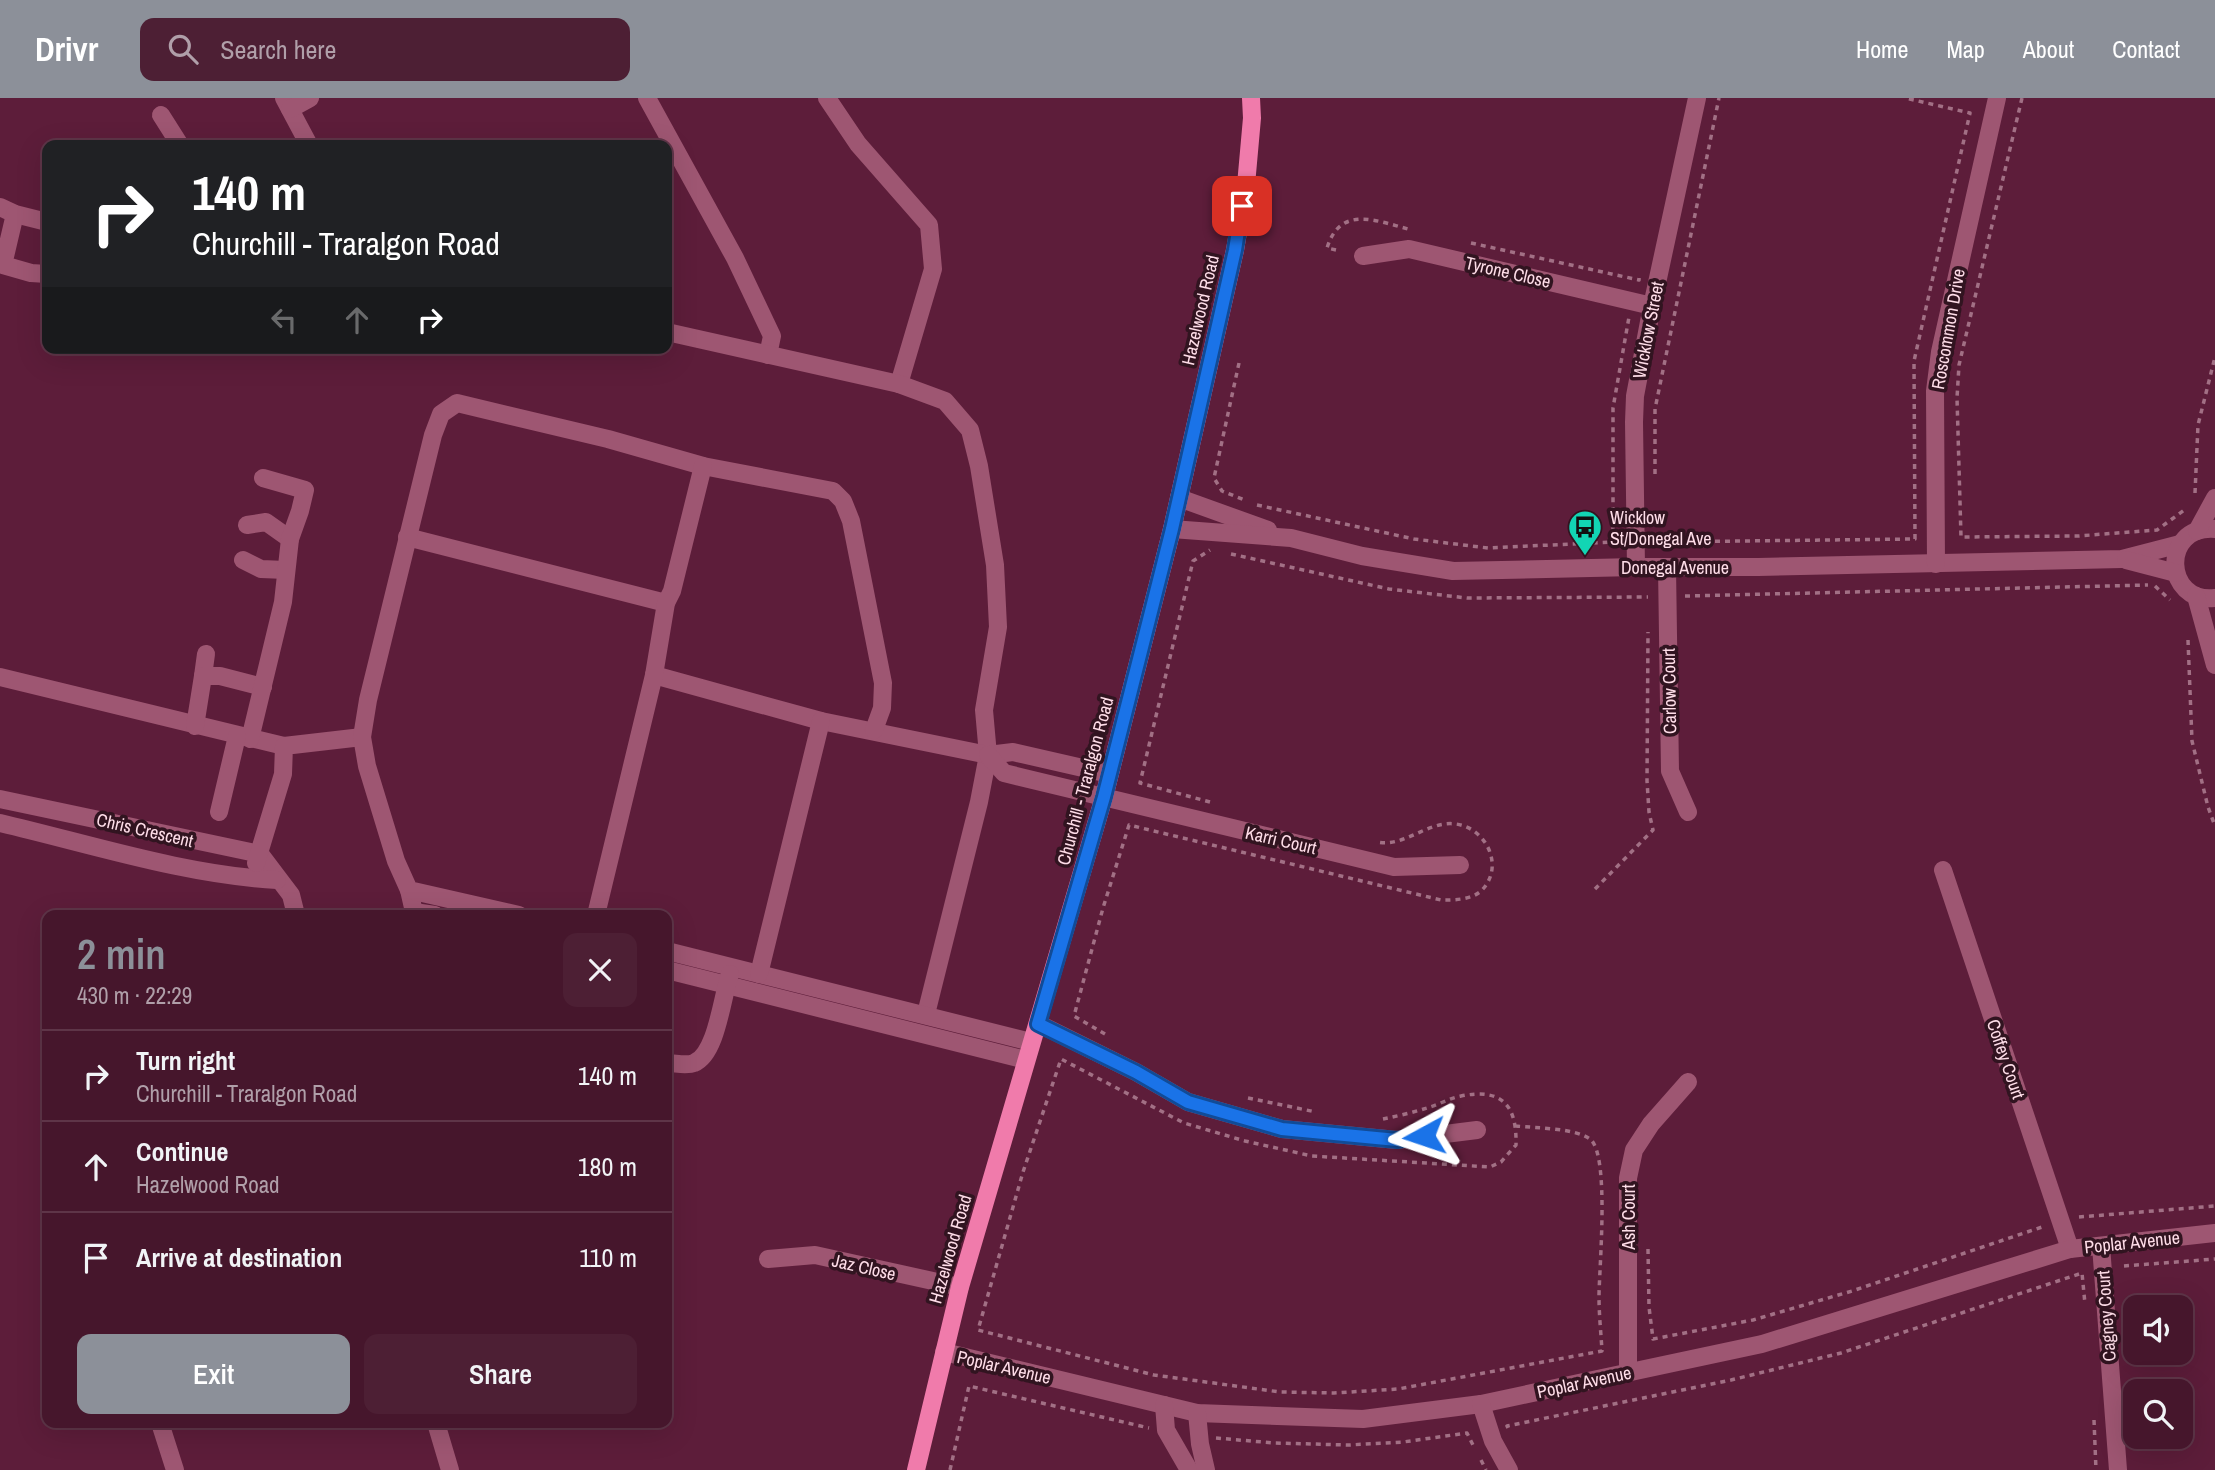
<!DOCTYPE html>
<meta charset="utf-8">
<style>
:root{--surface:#46162c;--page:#4d1f34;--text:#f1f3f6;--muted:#b09fa9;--line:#5e3548;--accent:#8c9099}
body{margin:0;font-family:"Archivo Narrow",sans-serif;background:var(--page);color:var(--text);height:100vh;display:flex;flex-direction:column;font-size:26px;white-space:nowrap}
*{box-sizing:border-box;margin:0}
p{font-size:23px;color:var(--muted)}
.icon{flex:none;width:38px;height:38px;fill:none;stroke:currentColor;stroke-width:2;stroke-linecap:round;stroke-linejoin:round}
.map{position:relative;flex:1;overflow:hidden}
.side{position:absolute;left:42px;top:812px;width:630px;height:518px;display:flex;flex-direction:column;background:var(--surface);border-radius:14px;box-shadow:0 7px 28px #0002,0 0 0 2px var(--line)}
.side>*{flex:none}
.banner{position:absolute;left:42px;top:42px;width:630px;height:214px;border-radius:14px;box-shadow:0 7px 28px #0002,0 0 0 2px var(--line);background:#202124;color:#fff;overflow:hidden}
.fabs{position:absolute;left:2123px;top:1197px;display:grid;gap:14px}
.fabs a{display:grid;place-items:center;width:70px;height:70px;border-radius:14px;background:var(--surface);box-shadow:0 7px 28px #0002,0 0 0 2px var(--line);font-size:35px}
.pin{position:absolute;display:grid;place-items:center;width:60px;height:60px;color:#fff;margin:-30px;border-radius:14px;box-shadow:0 4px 10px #0006}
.me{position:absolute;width:77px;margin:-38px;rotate:265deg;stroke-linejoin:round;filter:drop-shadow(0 0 5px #0008)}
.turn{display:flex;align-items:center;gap:24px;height:147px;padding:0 35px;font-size:32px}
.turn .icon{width:91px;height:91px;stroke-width:2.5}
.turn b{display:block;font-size:49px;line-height:60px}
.lanes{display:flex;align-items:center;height:66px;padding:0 35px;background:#0003;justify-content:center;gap:35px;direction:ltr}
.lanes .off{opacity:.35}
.round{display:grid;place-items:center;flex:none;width:74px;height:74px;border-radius:14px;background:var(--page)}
.head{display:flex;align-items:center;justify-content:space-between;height:119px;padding:0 35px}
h1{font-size:42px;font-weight:600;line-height:52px;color:var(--accent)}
.cta{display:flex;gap:14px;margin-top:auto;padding:14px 35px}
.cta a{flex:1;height:80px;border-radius:14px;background:var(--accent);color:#fff;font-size:28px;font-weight:600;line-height:80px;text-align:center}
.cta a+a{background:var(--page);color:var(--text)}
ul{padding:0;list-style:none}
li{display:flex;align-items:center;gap:21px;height:91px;padding:0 35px;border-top:2px solid var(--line)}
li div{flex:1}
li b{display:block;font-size:26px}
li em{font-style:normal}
header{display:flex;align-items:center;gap:42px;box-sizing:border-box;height:98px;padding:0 35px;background:var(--accent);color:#fff}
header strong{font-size:33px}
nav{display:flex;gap:38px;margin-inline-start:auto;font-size:24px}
.search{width:490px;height:63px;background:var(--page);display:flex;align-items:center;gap:18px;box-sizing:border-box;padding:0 24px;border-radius:14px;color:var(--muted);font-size:26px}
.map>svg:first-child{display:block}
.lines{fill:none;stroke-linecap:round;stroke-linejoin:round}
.path{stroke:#a27085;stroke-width:3.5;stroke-dasharray:5 5;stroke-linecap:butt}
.minor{stroke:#9e5672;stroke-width:18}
.major{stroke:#f07bab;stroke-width:18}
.route-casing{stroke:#114b97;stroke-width:18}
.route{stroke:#1a73e8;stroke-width:12}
.labels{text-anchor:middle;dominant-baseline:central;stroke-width:7;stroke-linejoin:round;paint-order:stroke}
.street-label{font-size:18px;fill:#fedde8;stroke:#311420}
.poi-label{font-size:18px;fill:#fedde8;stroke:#311420;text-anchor:start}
</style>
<header>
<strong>Drivr</strong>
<div class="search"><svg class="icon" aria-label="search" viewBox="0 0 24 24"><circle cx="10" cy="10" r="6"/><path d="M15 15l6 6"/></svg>Search here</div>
<nav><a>Home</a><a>Map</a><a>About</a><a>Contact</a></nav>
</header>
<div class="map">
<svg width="2215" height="1372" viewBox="0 0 2215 1372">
<rect width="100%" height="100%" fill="#5d1d3a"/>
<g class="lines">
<g class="path">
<path d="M 2022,0 L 1959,267 L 1957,300 L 1961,439 L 2078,438 L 2157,432 L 2187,410"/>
<path d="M 1471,145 L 1639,182 L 1639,180"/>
<path d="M 1336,152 L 1327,150 C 1341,105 1379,124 1412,132"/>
<path d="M 1239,265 L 1214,380 L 1222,393 L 1247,403"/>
<path d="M 1655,376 L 1655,311 L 1719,0"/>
<path d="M 2195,395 L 2198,327 L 2215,259"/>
<path d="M 1257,407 L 1414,441 L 1488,450 L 1613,444 L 1613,310 L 1629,219"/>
<path d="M 1655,444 L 1915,441 L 1914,263 L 1970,15 L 1905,0"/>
<path d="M 1231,456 L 1389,491 L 1467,500 L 1648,499"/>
<path d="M 2155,488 L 2170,502"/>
<path d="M 1685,498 L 2148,487"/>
<path d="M 2188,542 L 2192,643 L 2208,709 L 2215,728"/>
<path d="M 1210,704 L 1140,685 L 1193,463 L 1210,452"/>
<path d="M 1595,791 L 1653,732 L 1649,714 L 1647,683 L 1648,534"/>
<path d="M 1105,936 L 1074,918 L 1103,810 L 1129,727 L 1441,802 C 1455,802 1472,802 1482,792 C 1505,768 1486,730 1456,726 C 1428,722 1404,750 1377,744"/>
<path d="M 1248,1000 L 1316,1014"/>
<path d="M 1383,1021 C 1398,1018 1415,1014 1430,1009 C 1440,1006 1450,1000 1461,998 C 1502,990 1517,1007 1516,1047 L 1501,1064 L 1490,1069 L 1312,1058 L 1245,1043 L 1184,1025 L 1061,961 L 1023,1074 L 978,1232 L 1154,1277 L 1280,1294 L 1334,1295 L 1398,1291 L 1602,1253 C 1601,1235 1599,1217 1599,1199 C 1599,1171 1610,1056 1590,1041 C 1575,1030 1535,1030 1516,1028"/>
<path d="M 2079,1119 L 2215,1108"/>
<path d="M 1648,1151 L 1649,1209 L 1653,1241 L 1753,1222 L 1852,1193 L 2042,1129"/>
<path d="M 2124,1168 L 2215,1161"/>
<path d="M 2094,1322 L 2096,1372"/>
<path d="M 1508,1330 L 1507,1328 L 1731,1282 L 1841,1255 L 2082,1175 L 2085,1206"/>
<path d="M 1216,1340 L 1274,1345 L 1349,1347 L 1403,1344 L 1467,1335 L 1474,1349"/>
<path d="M 1481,1362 L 1486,1372"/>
<path d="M 950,1372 L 969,1288 L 1149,1330"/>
</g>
<g class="minor">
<path d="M 284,0 L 309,47"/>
<path d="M 647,0 L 735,160 L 772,238 L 768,257"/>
<path d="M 827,0 L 858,46 L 929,127 L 933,171 L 899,286"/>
<path d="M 290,11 L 310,0"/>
<path d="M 161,17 L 180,47"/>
<path d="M 0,109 L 15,116 L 47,124"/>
<path d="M 15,116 L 3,167 L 31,175 L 47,176"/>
<path d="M 1363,158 L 1409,151 L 1652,208"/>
<path d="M 667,234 L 899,286 L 945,303 L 970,332 L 979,368 L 995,467 L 998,529 L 984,612 L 988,657 L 979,704 L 926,916"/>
<path d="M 1179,400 L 1268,432"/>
<path d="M 247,427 L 266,424 L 290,441"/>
<path d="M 1172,431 L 1291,440 L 1362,458 L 1453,473 L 1636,469 L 1758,469 L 2122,461 L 2180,446"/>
<path d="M 2215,431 C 2160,427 2164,506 2215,500"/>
<path d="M 2197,433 L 2215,400"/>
<path d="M 407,439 L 666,505"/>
<path d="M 243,462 L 261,471 L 286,472"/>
<path d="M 2126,462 L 2176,475"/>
<path d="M 1936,466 L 1935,293 L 1940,254 L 1997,0"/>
<path d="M 1636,469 L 1634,324 L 1635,298 L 1652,208 L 1697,0"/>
<path d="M 1667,469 L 1670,673 L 1688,714"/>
<path d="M 2196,498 L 2215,567"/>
<path d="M 654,577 L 821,623 L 988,657 L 1013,654 L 1109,676"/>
<path d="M 203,578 L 206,556"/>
<path d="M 0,579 L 284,648"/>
<path d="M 195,628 L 203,578 L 220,578 L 263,589"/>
<path d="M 250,641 L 283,504 L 290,441 L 300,413 L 305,392 L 263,380"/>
<path d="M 988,657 L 1004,675 L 1394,769 L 1460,767"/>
<path d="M 0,701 L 260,756 L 291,797 L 296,817"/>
<path d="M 219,714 L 237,638"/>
<path d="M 0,725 C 90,746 185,777 277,782"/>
<path d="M 256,765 L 283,676 L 284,648 L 362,639"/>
<path d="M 1943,772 L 2070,1151"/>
<path d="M 409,792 L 414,814 L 435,817"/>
<path d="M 519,817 L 409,792 L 396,763 L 367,668 L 362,639 L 368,602 L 433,337 L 441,316 L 457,305 L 608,341 L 703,368 L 833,393 L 843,403 L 851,423 L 883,585 L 882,610 L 874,632"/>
<path d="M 596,817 L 654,577 L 666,505 L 672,493 L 703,368"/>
<path d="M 667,853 L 1031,944"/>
<path d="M 667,872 L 1026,962"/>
<path d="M 759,876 L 821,623"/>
<path d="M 1039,926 L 1136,974 L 1188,1004 L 1282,1031 L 1397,1042 L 1477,1032"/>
<path d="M 667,965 C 675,965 687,968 694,965 C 717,956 722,898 730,876"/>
<path d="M 2101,1148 L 2118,1372"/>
<path d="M 768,1161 L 815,1157 L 960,1189"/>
<path d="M 944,1254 L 1197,1315 L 1363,1321 L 1481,1306 L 1762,1246 L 2070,1151 L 2215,1135"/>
<path d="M 1628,1274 L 1628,1080 L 1634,1052 L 1651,1026 L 1688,984"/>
<path d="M 1481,1306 L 1493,1343 L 1509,1372"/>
<path d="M 1164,1307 L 1166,1332 L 1189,1372"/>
<path d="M 1197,1315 L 1200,1346 L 1206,1372"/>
<path d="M 160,1325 L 175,1372"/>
<path d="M 436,1325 L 450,1372"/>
</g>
<path class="major" d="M 916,1372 L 960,1189 L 1104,699 L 1172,431 L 1235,152 L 1246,87 L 1252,20 L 1251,0"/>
</g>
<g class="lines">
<g class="route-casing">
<path id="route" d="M 1242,108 L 1235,152 L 1172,431 L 1104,699 L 1038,926 L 1136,974 L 1188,1004 L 1282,1031 L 1397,1042 L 1424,1038"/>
</g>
<use href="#route" class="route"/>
</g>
<defs>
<g id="bus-pin" transform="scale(1.75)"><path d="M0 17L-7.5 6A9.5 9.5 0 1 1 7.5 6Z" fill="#12d5b4" stroke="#311420"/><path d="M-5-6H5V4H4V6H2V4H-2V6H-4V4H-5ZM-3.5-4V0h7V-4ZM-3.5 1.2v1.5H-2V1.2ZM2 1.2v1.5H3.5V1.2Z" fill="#111"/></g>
</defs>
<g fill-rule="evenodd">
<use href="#bus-pin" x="1585" y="429"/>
</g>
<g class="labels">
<g class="street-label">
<text transform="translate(1508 174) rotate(13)">Tyrone Close</text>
<text transform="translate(1200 212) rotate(-77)">Hazelwood Road</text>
<text transform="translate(1948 231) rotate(-80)">Roscommon Drive</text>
<text transform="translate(1648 232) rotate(-79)">Wicklow Street</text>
<text x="1675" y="469">Donegal Avenue</text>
<text transform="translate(1669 593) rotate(-91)">Carlow Court</text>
<text transform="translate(1085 683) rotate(-75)">Churchill - Traralgon Road</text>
<text transform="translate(145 732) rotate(13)">Chris Crescent</text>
<text transform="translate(1281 742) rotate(13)">Karri Court</text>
<text transform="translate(2006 961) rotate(71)">Coffey Court</text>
<text transform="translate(1628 1119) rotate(-90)">Ash Court</text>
<text transform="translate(2132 1144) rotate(-6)">Poplar Avenue</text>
<text transform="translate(950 1151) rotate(-74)">Hazelwood Road</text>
<text transform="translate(864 1169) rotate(13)">Jaz Close</text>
<text transform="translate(2106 1218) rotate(-94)">Cagney Court</text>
<text transform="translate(1004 1269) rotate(13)">Poplar Avenue</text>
<text transform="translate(1584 1284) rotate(-12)">Poplar Avenue</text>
</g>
<g class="poi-label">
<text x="1610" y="419">Wicklow<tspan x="1610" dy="21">St/Donegal Ave</tspan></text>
</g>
</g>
</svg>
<div class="fabs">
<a><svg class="icon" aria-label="sound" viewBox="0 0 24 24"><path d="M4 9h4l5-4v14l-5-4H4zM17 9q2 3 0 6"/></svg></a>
<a><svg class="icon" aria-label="search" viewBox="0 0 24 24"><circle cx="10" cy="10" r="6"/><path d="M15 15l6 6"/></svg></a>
</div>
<div class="pin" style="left:1242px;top:108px;background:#d93025"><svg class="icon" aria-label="arrive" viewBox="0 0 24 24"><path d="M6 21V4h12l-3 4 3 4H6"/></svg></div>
<svg class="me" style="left:1424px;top:1038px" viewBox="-20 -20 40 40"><path d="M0-17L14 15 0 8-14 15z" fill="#1a73e8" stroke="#fff" stroke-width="4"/></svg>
<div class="banner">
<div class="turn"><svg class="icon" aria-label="right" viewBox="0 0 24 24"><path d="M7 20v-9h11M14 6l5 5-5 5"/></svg><div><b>140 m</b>Churchill - Traralgon Road</div></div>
<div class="lanes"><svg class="icon off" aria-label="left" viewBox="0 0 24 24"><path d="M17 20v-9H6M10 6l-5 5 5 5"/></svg><svg class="icon off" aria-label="ahead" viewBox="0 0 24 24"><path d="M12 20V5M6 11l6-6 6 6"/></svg><svg class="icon" aria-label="right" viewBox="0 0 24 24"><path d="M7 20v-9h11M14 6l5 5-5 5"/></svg></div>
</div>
<section class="side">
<div class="head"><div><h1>2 min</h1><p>430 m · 22:29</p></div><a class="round"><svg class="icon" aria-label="close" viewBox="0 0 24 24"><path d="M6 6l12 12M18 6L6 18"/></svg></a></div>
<ul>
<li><svg class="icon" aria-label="right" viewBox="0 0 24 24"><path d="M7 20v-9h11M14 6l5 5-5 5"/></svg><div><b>Turn right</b><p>Churchill - Traralgon Road</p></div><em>140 m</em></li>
<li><svg class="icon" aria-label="ahead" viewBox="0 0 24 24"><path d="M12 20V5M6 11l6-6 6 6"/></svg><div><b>Continue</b><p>Hazelwood Road</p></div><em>180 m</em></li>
<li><svg class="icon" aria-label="arrive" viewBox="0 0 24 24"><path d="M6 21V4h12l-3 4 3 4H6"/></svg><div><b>Arrive at destination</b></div><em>110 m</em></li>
</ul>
<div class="cta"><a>Exit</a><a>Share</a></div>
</section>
</div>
